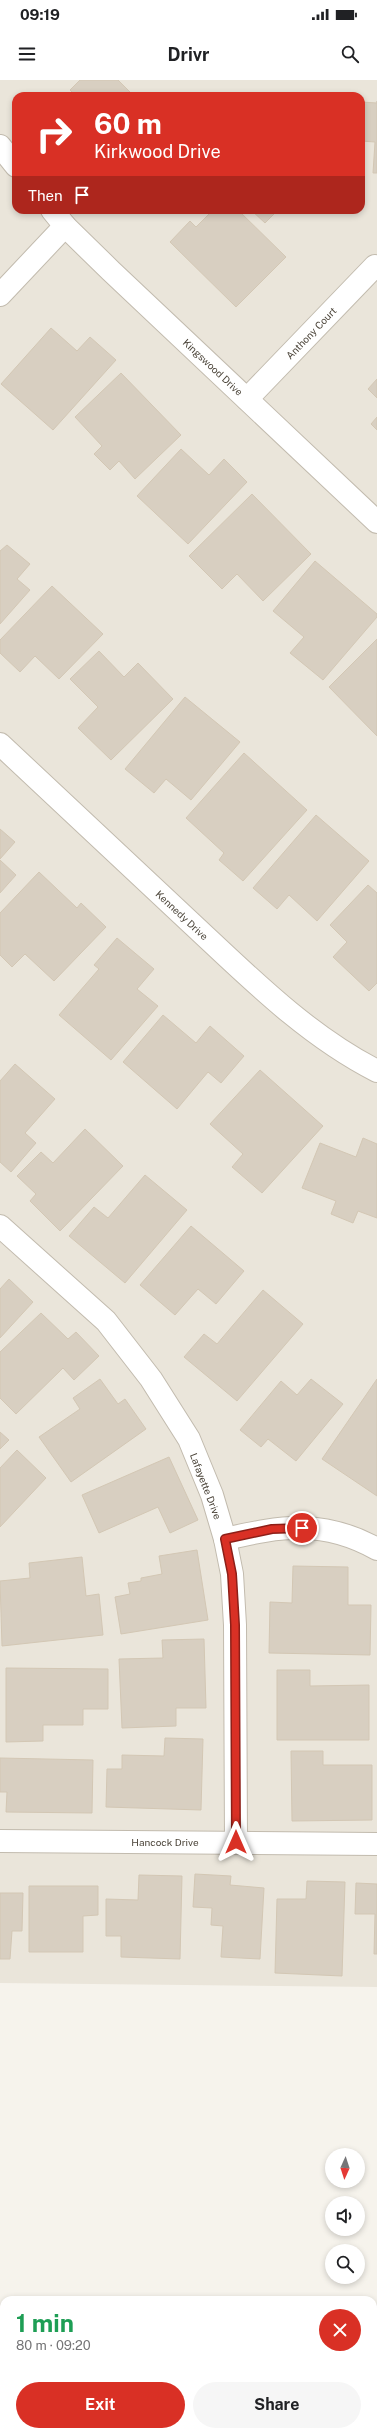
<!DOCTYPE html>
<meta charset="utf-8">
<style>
:root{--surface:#fff;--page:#f6f6f6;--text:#202124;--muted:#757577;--accent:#d93025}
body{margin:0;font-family:"Public Sans",sans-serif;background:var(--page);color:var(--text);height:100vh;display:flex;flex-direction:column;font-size:15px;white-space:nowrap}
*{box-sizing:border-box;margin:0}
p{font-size:13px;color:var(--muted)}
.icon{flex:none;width:22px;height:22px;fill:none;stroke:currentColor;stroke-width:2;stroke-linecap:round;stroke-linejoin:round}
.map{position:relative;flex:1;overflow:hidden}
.details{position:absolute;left:0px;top:2216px;width:377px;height:140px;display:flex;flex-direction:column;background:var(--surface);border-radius:12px 12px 0 0;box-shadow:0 2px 6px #0003}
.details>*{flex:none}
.guide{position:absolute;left:12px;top:12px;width:353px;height:122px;border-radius:12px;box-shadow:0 2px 6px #0003;background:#d93025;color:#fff;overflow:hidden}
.needle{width:26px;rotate:183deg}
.fabs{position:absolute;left:325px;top:2068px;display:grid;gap:8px}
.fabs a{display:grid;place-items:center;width:40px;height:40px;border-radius:50%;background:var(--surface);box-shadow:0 2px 6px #0003;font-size:20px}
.pin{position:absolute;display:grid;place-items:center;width:34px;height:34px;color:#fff;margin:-17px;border:2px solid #fff;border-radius:50%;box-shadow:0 1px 4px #0007}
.me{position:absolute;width:44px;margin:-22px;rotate:0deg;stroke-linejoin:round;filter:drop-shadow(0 0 3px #0008)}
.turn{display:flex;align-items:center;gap:14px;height:84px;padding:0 16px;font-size:18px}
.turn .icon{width:52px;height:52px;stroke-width:2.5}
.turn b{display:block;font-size:28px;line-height:34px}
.then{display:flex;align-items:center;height:38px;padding:0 16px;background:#0003;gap:8px;font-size:15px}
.round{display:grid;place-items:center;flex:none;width:42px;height:42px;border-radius:21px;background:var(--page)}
.headline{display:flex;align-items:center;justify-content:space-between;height:68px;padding:0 16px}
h1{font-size:24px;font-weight:700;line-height:30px;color:#1e9e55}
.action{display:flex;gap:8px;margin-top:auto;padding:8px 16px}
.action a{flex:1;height:46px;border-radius:24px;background:var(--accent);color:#fff;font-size:16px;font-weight:700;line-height:46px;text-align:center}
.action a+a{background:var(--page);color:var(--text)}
.status{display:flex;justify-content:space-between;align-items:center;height:28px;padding:0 20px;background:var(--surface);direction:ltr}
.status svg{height:11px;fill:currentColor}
header{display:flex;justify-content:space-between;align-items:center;height:52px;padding:0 16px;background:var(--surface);font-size:18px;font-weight:700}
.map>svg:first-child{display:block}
.residential{fill:#eae5da;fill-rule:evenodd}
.wetland{fill:url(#wetland-marsh)}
.building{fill:#d8cfc1;stroke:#d3c7b4}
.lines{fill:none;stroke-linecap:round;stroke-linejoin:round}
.street-casing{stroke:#c2bbae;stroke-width:24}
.street{stroke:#fff;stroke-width:22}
.route-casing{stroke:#8d1f18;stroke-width:10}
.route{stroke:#d93025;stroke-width:7}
.labels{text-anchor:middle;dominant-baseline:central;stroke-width:3.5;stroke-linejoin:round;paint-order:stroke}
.street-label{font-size:10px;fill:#4b4439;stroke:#fff}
</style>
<div class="status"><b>09:19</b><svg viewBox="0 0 49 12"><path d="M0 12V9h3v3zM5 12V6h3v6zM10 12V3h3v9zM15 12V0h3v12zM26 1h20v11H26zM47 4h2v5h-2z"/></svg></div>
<header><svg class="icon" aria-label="menu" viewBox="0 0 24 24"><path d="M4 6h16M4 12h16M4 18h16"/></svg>Drivr<svg class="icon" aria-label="search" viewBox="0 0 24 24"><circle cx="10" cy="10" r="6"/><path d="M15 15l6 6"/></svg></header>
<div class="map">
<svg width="377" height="2356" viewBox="0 0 377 2356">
<defs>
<pattern id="wetland-marsh" width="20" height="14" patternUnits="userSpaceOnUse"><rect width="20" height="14" fill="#d2eab5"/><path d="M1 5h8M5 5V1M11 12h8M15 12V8" fill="none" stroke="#b6ca9c"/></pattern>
</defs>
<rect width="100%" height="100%" fill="#f6f3ec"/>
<path class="residential" d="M 0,0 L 377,0 L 377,1907 L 0,1903 ZM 16,16 L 361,16 L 361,130 L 16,130 Z"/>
<path class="wetland" d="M 373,2294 L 377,2295 L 377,2355 L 369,2352 L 373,2352 Z"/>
<g class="building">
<path d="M 80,0 L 118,0 L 134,16 L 76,16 L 70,10 Z"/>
<path d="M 377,21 L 377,93 L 373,93 L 375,62 L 361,61 L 361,22 L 377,23 Z"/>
<path d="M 213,130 L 238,130 L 286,177 L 236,227 L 170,162 L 190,141 L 196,147 Z"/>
<path d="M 251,130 L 278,130 L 265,143 Z"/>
<path d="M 51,248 L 77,271 L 90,257 L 116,280 L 53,350 L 1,304 Z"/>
<path d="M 121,293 L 181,355 L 135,399 L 119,381 L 110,390 L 94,374 L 102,366 L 75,337 Z"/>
<path d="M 377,299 L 377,318 L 368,309 Z"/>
<path d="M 377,337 L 377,350 L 371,344 Z"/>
<path d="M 181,369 L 209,395 L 224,379 L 247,402 L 188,464 L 137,416 Z"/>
<path d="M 252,414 L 311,474 L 263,521 L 237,494 L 222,509 L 189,476 Z"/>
<path d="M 7,465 L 30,484 L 17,499 L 30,510 L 0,544 L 0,471 Z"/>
<path d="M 315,481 L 377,534 L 377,537 L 323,600 L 290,573 L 304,557 L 273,531 Z"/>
<path d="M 52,506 L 103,554 L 59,599 L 35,576 L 20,592 L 0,573 L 0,560 Z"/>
<path d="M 377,559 L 377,656 L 329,607 Z"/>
<path d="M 99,571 L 124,597 L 138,583 L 173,619 L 111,680 L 78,648 L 98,627 L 70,599 Z"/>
<path d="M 185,617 L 240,662 L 191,720 L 166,699 L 154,713 L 125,689 Z"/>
<path d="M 244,673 L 307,730 L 243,801 L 219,780 L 224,773 L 186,738 Z"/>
<path d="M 316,735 L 369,781 L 317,841 L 289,815 L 277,829 L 253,808 Z"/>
<path d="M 0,749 L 15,762 L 0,779 Z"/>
<path d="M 0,780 L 16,795 L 0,813 Z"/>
<path d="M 39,792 L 77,828 L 81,823 L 106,847 L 54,901 L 25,874 L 12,887 L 0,875 L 0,833 Z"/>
<path d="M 368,805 L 377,813 L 377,903 L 369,911 L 333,877 L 347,862 L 330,845 Z"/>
<path d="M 117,858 L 154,889 L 137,909 L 158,926 L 111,980 L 59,935 L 99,889 L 94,885 Z"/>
<path d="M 163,935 L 196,963 L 210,946 L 244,976 L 221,1003 L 208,992 L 177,1029 L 123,982 Z"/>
<path d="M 15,984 L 55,1019 L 25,1053 L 36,1063 L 11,1092 L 0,1082 L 0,1001 Z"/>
<path d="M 260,990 L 323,1046 L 262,1113 L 232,1087 L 243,1074 L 210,1044 Z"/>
<path d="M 85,1049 L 123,1086 L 60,1151 L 30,1121 L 36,1114 L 17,1096 L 41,1072 L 53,1083 Z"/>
<path d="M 363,1058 L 377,1064 L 377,1138 L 358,1131 L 353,1143 L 331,1134 L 336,1121 L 302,1108 L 320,1063 L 356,1077 Z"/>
<path d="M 145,1095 L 187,1130 L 125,1203 L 69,1156 L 94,1127 L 108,1138 Z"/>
<path d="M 191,1146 L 244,1191 L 216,1224 L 198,1209 L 175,1235 L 140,1205 Z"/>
<path d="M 9,1199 L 33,1222 L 0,1258 L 0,1209 Z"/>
<path d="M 263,1210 L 303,1244 L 237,1321 L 184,1277 L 204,1254 L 217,1264 Z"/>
<path d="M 41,1233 L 68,1259 L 76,1252 L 99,1276 L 74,1300 L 63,1288 L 16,1334 L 0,1318 L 0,1272 Z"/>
<path d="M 100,1299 L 118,1324 L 125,1319 L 146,1349 L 71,1402 L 39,1357 L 80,1329 L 73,1318 Z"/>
<path d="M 311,1299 L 343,1324 L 296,1381 L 268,1359 L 261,1367 L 240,1350 L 281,1301 L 297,1315 Z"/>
<path d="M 377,1299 L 377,1416 L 322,1379 Z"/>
<path d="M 0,1352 L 9,1360 L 0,1369 Z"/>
<path d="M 17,1370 L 46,1398 L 0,1447 L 0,1388 Z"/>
<path d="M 169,1377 L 198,1440 L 170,1453 L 158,1427 L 99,1453 L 82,1415 Z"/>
<path d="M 197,1470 L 208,1540 L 121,1554 L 115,1517 L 130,1514 L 128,1503 L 141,1501 L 141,1498 L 162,1494 L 159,1476 Z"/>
<path d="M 82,1477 L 86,1516 L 99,1514 L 103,1555 L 2,1566 L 0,1501 L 30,1498 L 29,1483 Z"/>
<path d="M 293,1486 L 348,1487 L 348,1525 L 371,1525 L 370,1575 L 269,1573 L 270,1522 L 292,1523 Z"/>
<path d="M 204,1559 L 206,1628 L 176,1628 L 176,1646 L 122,1648 L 119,1579 L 163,1578 L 162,1560 Z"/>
<path d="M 6,1588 L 108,1589 L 108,1629 L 83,1629 L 83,1645 L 43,1645 L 43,1661 L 6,1662 Z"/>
<path d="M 277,1590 L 310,1590 L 310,1606 L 369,1605 L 369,1660 L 277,1660 Z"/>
<path d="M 165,1658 L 203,1659 L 201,1730 L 106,1727 L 107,1689 L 122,1689 L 122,1675 L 164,1676 Z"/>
<path d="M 291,1671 L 323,1671 L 323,1685 L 372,1685 L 372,1740 L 292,1741 Z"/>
<path d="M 0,1678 L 93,1680 L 92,1733 L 6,1732 L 7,1712 L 0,1712 Z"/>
<path d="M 195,1794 L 231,1796 L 230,1805 L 264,1808 L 260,1879 L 221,1877 L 223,1846 L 211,1845 L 212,1828 L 193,1827 Z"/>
<path d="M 139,1795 L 182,1796 L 180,1879 L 121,1877 L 121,1856 L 106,1856 L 106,1819 L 138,1820 Z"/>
<path d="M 307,1801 L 345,1802 L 342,1896 L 275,1893 L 277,1819 L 306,1819 Z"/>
<path d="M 356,1803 L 377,1804 L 377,1874 L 374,1874 L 375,1834 L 355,1834 Z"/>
<path d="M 29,1806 L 98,1806 L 98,1835 L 83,1836 L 83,1872 L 29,1872 Z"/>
<path d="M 0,1813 L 23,1813 L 22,1851 L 12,1851 L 10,1879 L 0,1879 Z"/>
</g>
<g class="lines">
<g class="street-casing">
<g id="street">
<path d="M 0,66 L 16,86"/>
<path d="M 52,130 L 65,146 L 111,191 L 377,442"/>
<path d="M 0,215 L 65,146"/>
<path d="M 247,319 L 375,186"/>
<path d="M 0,664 C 63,723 127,783 190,842 C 248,896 306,955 377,991"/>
<path d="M 0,1146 L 106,1241 L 151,1299 L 189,1359 L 212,1415 L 225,1459 L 232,1494 L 235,1545 L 236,1762"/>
<path d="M 225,1459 C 282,1446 323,1439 377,1469"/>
<path d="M 0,1761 L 377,1764"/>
</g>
</g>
<use href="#street" class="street"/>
</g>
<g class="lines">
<g class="route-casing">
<path id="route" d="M 236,1762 L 235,1545 L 232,1494 L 225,1459 L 272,1449 L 302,1448"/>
</g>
<use href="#route" class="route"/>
</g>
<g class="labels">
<g class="street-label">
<text transform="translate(311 253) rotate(-46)">Anthony Court</text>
<text transform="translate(213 287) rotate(43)">Kingswood Drive</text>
<text transform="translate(182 835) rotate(43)">Kennedy Drive</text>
<text transform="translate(206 1406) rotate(69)">Lafayette Drive</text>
<text x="165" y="1762">Hancock Drive</text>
</g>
</g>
</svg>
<div class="fabs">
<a><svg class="needle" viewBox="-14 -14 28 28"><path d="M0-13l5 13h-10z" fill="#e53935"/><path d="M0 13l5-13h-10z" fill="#757577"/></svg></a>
<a><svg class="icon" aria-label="sound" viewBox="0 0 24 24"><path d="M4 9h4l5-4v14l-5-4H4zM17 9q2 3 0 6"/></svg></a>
<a><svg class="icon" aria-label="search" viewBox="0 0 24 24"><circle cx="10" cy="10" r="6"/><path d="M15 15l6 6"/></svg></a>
</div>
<div class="pin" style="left:302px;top:1448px;background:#d93025"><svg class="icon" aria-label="arrive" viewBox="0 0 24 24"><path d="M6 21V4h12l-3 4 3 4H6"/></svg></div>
<svg class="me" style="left:236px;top:1762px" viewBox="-20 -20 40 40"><path d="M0-17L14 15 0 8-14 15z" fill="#d93025" stroke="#fff" stroke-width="4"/></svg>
<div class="guide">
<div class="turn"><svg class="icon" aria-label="right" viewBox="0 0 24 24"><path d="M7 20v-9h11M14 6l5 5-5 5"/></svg><div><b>60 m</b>Kirkwood Drive</div></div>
<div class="then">Then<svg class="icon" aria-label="arrive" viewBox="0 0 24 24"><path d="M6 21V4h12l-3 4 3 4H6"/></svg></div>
</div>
<section class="details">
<div class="headline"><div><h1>1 min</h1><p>80 m · 09:20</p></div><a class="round" style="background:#d93025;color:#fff"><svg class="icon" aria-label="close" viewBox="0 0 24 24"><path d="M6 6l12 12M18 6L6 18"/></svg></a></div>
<div class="action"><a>Exit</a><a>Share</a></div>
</section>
</div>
